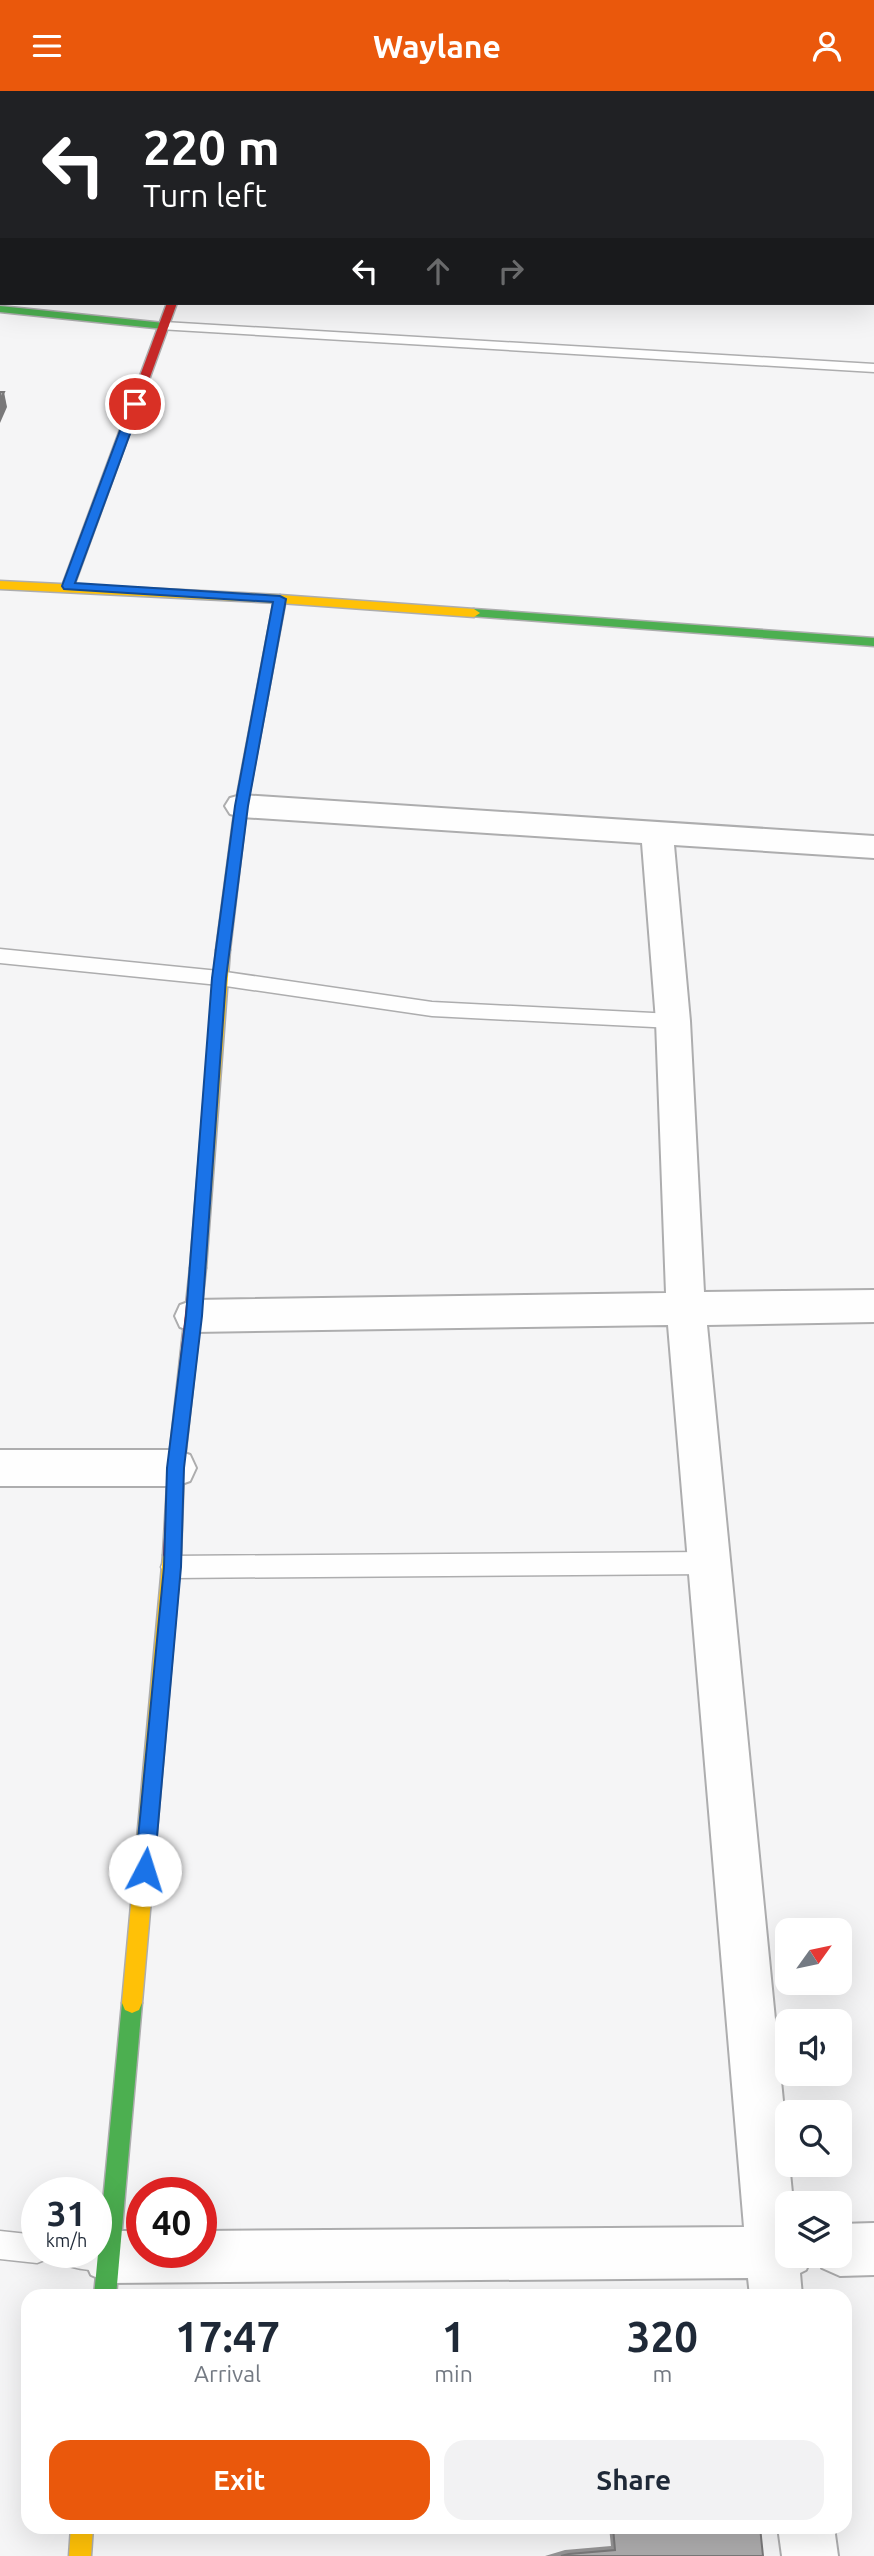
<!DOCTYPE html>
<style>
:root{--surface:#fff;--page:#f2f2f3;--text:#1f2937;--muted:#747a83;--accent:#ea580c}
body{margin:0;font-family:Ubuntu,sans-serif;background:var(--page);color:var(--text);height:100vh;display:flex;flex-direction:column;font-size:26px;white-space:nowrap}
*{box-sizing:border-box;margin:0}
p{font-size:23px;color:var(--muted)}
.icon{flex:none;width:38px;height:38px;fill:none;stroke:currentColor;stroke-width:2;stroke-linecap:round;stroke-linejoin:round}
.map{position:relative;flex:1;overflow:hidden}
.details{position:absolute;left:21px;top:2198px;width:831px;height:245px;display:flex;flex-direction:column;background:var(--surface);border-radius:21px;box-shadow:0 7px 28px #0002}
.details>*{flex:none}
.banner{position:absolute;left:0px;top:0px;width:875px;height:214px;box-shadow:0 7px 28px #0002;background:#202124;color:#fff;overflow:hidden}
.needle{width:46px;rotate:57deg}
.tools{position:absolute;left:775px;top:1827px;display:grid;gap:14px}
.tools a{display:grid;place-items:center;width:77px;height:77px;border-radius:14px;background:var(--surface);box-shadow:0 7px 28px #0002;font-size:35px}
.speed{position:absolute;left:21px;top:2086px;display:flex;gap:14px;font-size:35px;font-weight:700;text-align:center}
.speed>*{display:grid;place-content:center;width:91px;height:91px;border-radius:50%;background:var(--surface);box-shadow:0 7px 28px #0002;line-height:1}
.speed small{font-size:18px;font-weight:400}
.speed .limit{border:10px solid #d22;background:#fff;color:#111}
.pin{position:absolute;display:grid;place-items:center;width:60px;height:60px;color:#fff;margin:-30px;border:4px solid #fff;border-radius:50%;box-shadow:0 2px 7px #0007}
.me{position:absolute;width:77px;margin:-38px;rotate:5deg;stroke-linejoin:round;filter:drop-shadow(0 0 5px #0008)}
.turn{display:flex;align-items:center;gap:24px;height:147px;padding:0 28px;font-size:32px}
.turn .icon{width:91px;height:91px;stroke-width:2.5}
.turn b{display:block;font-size:49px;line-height:60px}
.lanes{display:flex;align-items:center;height:66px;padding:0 28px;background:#0003;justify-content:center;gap:35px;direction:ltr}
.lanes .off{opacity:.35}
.eta{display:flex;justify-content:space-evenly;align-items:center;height:119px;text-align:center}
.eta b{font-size:42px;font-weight:700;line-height:49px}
.primary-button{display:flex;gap:14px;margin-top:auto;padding:14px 28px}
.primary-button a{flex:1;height:80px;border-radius:21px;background:var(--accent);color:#fff;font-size:28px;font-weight:700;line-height:80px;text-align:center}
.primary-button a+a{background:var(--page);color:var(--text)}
header{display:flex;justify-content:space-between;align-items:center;height:91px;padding:0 28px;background:var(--accent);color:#fff;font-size:32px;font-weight:700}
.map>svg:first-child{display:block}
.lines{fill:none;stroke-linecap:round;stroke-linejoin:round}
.lane-casing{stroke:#adadae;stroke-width:3}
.street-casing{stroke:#adadae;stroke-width:4}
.fast-casing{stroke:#adadae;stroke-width:3}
.slow-casing{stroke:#adadae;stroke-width:3}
.jam-casing{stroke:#adadae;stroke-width:3}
.lane{fill:#fefefe;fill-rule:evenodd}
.street{fill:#fefefe;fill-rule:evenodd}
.fast{fill:#4caf50;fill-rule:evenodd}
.slow{fill:#ffc107;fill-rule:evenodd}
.jam{fill:#c62828;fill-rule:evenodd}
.wall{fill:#959495}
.shaded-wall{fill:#797879}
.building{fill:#adacad;stroke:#797879;stroke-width:2}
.route{fill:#1a73e8;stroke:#114b97;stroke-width:2}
</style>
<header><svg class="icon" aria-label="menu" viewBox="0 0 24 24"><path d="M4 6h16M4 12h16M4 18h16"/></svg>Waylane<svg class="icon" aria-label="person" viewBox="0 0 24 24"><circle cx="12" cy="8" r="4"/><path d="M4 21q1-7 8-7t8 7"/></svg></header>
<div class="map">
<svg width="874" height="2465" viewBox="0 0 874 2465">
<rect width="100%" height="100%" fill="#f5f5f6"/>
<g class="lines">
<g class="lane-casing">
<g id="lane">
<path d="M 164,231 L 874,273 L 874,281 L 159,238 L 157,235 Z"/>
<path d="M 0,858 L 219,880 L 432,911 L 673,923 L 680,925 L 682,930 L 680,935 L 673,937 L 432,925 L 219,894 L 0,872 Z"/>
<path d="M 709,1461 L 717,1465 L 720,1472 L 717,1479 L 709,1483 L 172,1487 L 164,1483 L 161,1476 L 164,1469 L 172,1465 Z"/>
<path d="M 0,2140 L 37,2144 L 37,2161 L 50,2161 L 47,2168 L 37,2172 L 0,2168 Z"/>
<path d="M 96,2150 L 119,2156 L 123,2166 L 119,2176 C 102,2183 74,2178 57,2171 L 53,2161 L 96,2161 Z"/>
</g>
</g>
<g class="street-casing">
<g id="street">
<path d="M 241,704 L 874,745 L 874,767 L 674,754 L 690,930 L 704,1201 L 874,1199 L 874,1231 L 707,1234 L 793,2112 L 788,2112 L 788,2165 L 812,2165 L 806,2179 L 800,2182 L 802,2205 L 750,2205 L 748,2187 L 109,2192 L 91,2184 L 83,2166 L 85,2161 L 96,2161 L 96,2146 L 109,2140 L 142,2140 L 142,2161 L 201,2161 L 201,2140 L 744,2136 L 668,1234 L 194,1241 L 180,1236 L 175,1225 L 180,1214 L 194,1209 L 666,1202 L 656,930 L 642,752 L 241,726 L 230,723 L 225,715 L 230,707 Z"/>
<path d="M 0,1359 L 176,1359 L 190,1364 L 196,1377 L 190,1390 L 176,1395 L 0,1395 Z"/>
<path d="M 874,2132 L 874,2184 L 840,2185 L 822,2177 L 817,2165 L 840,2165 L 840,2133 Z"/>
<path d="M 778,2436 L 834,2436 L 838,2465 L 782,2465 Z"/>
</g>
</g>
<g class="fast-casing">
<g id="fast">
<rect x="242" y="0" width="8" height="2"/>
<path d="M 0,215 L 164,232 L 169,235 L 164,238 L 0,221 Z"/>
<path d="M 280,504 L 286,508 L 247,715 L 230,859 L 223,864 L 216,859 L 235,715 L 274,508 Z"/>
<path d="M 474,518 L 874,547 L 874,555 L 470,525 L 470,519 Z"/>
<path d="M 132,1902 L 139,1905 L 142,1912 L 116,2205 L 94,2205 L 122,1912 L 125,1905 Z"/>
</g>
</g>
<g class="slow-casing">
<g id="slow">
<path d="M 0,490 L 280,504 L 474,518 L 480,522 L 474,526 L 280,512 L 0,498 Z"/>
<path d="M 223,854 L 230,859 L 206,1177 L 203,1182 L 193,1182 L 190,1177 L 216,859 Z"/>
<path d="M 172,1456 L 178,1458 L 181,1464 L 142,1912 L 139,1919 L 132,1922 L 125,1919 L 122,1912 L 163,1464 L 166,1458 Z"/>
<path d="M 71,2436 L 93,2436 L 91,2465 L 69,2465 Z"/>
</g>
</g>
<g class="jam-casing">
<g id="jam">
<path d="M 167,212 L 177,212 L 74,495 L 72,498 L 64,498 L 62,495 Z"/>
<path d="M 198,1171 L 203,1172 L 206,1177 L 184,1377 L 181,1464 L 178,1470 L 172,1472 L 166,1470 L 163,1464 L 168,1377 L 190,1177 L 193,1172 Z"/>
</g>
</g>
<use href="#lane" class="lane"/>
<use href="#street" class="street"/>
<use href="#fast" class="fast"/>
<use href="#slow" class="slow"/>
<use href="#jam" class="jam"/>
</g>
<g class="wall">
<path d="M 842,0 L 874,0 L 874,120 L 873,2 L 841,2 Z"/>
<path d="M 609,2436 L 760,2436 L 763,2465 L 545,2465 L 565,2459 L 611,2455 Z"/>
</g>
<path class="shaded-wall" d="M 4,301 L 7,316 L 0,332 L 0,309 Z"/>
<g class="building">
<path d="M 348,0 L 787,0 L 786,2 L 347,2 Z"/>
<path d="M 845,0 L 874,0 L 874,97 L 873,2 L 845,2 Z"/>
<path d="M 0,301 L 4,301 L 0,309 Z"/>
<path d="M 613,2436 L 760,2436 L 763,2465 L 561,2465 L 569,2463 L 615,2459 Z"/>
</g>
<path class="route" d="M 135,310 L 141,313 L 75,492 L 280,505 L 286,508 L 248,715 L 226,887 L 202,1225 L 184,1377 L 181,1476 L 154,1779 L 151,1786 L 145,1789 L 138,1786 L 135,1779 L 164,1476 L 167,1377 L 186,1225 L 212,887 L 235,715 L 273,511 L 64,498 L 62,495 L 130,313 Z"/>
</svg>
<div class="tools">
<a><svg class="needle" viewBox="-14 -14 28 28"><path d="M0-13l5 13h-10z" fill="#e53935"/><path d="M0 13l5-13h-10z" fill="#747a83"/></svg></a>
<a><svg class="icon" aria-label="sound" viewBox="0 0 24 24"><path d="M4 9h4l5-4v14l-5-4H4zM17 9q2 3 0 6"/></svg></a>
<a><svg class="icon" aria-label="search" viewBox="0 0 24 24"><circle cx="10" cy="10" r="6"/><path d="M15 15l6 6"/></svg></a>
<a><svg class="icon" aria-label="layers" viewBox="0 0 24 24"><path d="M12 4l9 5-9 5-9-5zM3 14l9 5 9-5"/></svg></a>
</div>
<div class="speed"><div>31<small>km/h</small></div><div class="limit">40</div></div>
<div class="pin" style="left:135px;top:313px;background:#d93025"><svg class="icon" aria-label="arrive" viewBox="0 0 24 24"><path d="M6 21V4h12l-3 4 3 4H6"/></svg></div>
<svg class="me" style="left:145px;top:1779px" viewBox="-20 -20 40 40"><circle r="19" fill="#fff"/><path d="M0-13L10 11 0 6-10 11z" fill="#1a73e8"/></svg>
<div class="banner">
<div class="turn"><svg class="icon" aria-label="left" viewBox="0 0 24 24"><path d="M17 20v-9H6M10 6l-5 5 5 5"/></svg><div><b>220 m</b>Turn left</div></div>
<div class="lanes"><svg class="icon" aria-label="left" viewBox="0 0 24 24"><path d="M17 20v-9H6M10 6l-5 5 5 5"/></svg><svg class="icon off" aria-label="ahead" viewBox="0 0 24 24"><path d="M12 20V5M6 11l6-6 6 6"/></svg><svg class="icon off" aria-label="right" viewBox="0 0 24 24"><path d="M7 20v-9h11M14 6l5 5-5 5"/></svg></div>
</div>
<section class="details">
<div class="eta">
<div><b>17:47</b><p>Arrival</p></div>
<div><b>1</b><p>min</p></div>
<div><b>320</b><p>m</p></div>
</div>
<div class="primary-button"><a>Exit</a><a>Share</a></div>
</section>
</div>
